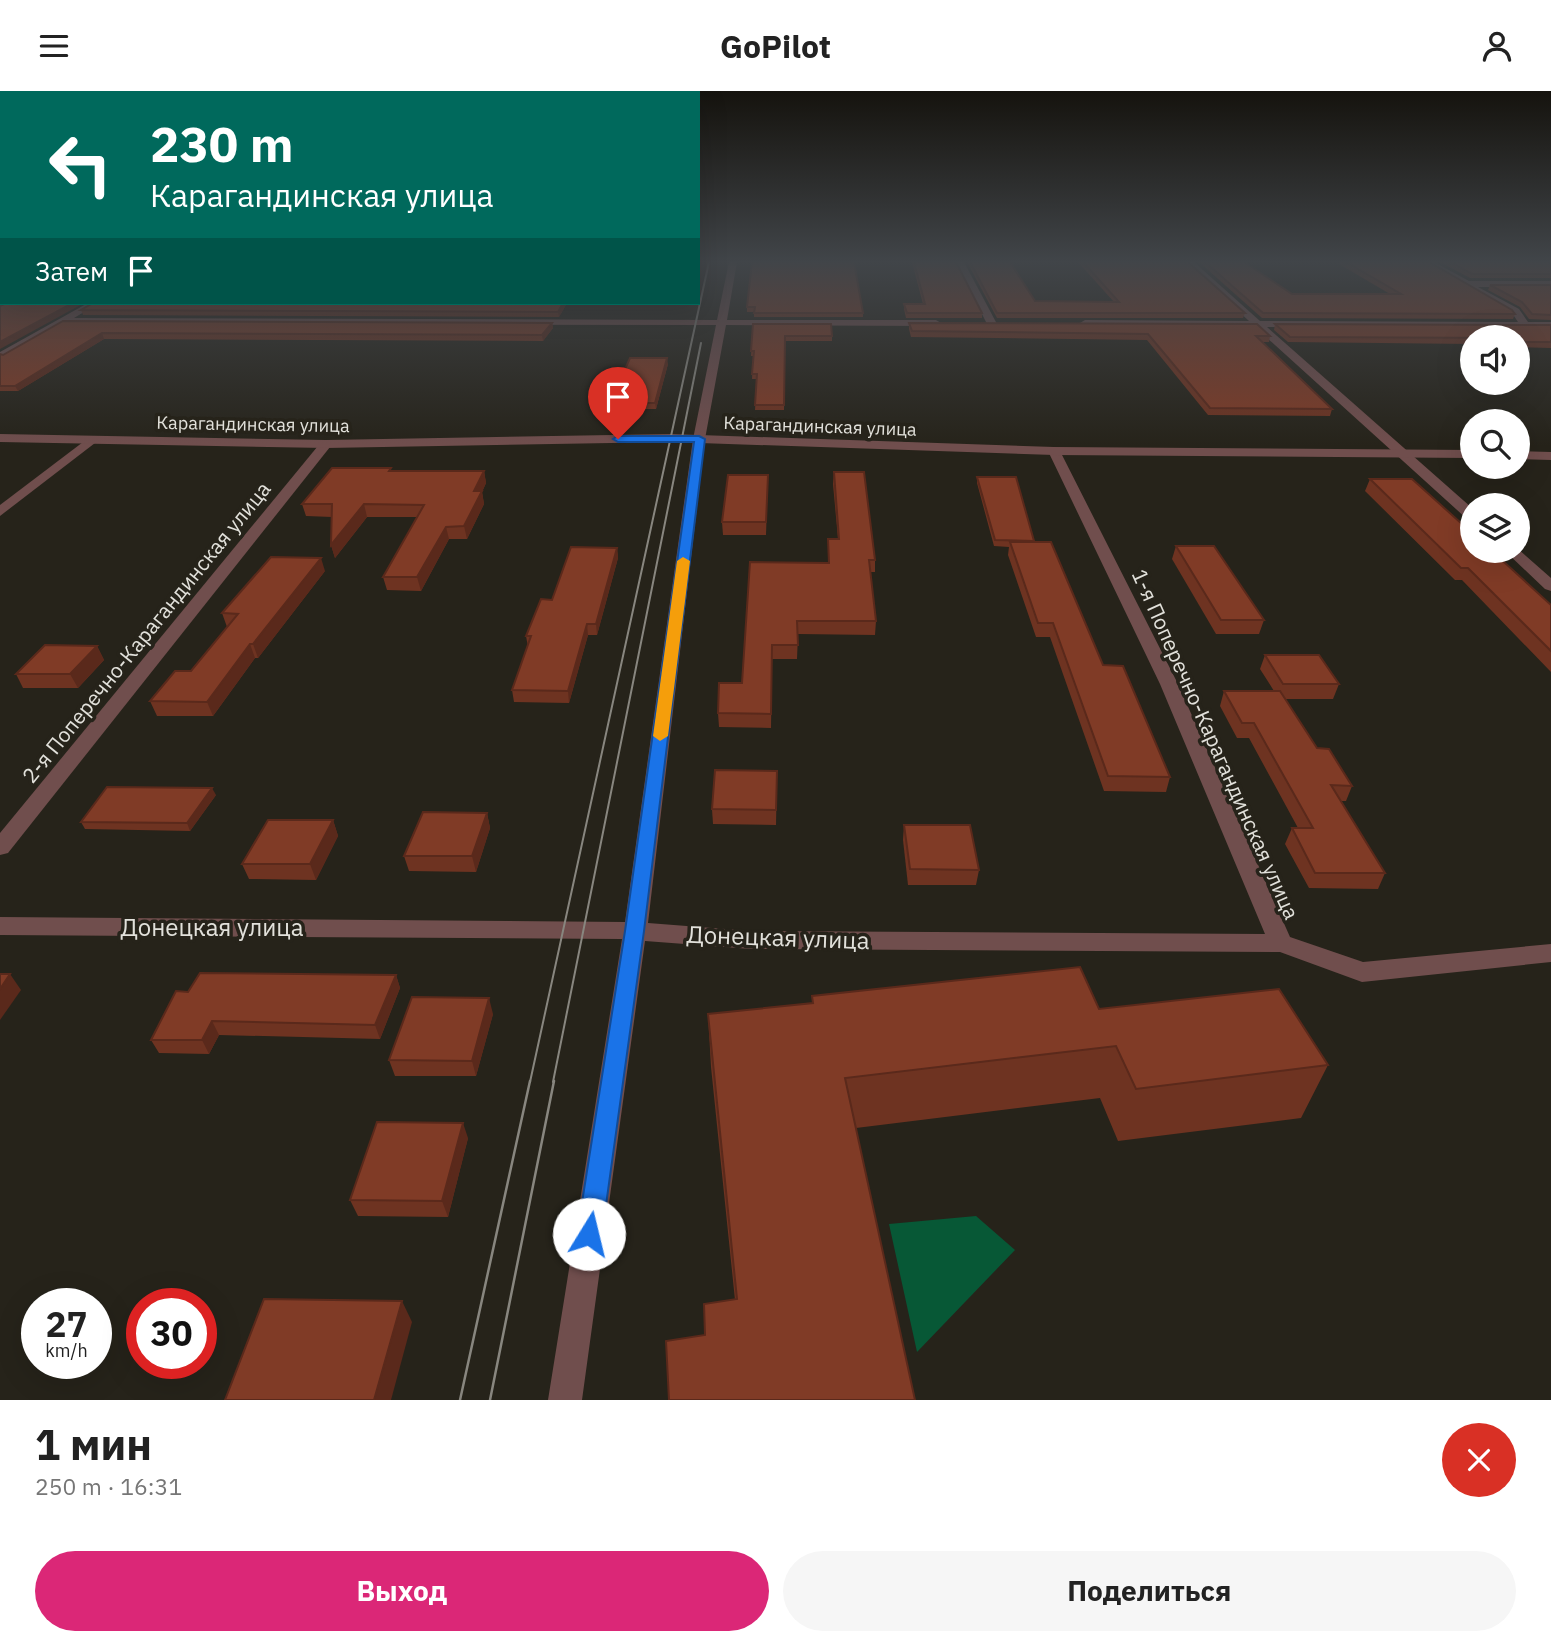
<!DOCTYPE html>
<html lang="ru">
<meta charset="utf-8">
<style>
:root{--surface:#fff;--page:#f6f6f6;--text:#222;--muted:#767676;--accent:#db2777}
body{margin:0;font-family:"IBM Plex Sans",sans-serif;background:var(--page);color:var(--text);height:100vh;display:flex;flex-direction:column;font-size:26px;white-space:nowrap}
*{box-sizing:border-box;margin:0}
p{font-size:23px;color:var(--muted)}
.icon{flex:none;width:38px;height:38px;fill:none;stroke:currentColor;stroke-width:2;stroke-linecap:round;stroke-linejoin:round}
.map{position:relative;height:1309px;overflow:hidden}
.side{display:flex;flex-direction:column;background:var(--surface);flex:1}
.side>*{flex:none}
.guide{position:absolute;left:0px;top:0px;width:700px;height:214px;box-shadow:0 7px 28px #0002;background:#00695c;color:#fff;overflow:hidden}
.controls{position:absolute;left:1460px;top:234px;display:grid;gap:14px}
.controls a{display:grid;place-items:center;width:70px;height:70px;border-radius:50%;background:var(--surface);box-shadow:0 7px 28px #0002;font-size:35px}
.speed{position:absolute;left:21px;top:1197px;display:flex;gap:14px;font-size:35px;font-weight:700;text-align:center}
.speed>*{display:grid;place-content:center;width:91px;height:91px;border-radius:50%;background:var(--surface);box-shadow:0 7px 28px #0002;line-height:1}
.speed small{font-size:18px;font-weight:400}
.speed .limit{border:10px solid #d22;background:#fff;color:#111}
.pin{position:absolute;display:grid;place-items:center;width:60px;height:60px;color:#fff;margin:-72px -30px;border-radius:50% 50% 50% 0;rotate:-45deg;box-shadow:0 0 7px #0007}
.pin .icon{rotate:45deg}
.me{position:absolute;width:77px;margin:-38px;rotate:9deg;stroke-linejoin:round;filter:drop-shadow(0 0 5px #0008)}
.turn{display:flex;align-items:center;gap:24px;height:147px;padding:0 35px;font-size:32px}
.turn .icon{width:91px;height:91px;stroke-width:2.5}
.turn b{display:block;font-size:49px;line-height:60px}
.then{display:flex;align-items:center;height:66px;padding:0 35px;background:#0003;gap:14px;font-size:26px}
.round{display:grid;place-items:center;flex:none;width:74px;height:74px;border-radius:37px;background:var(--page)}
.overview{display:flex;align-items:center;justify-content:space-between;height:119px;padding:0 35px}
h1{font-size:42px;font-weight:800;line-height:52px}
.cta{display:flex;gap:14px;margin-top:auto;padding:14px 35px}
.cta a{flex:1;height:80px;border-radius:42px;background:var(--accent);color:#fff;font-size:28px;font-weight:800;line-height:80px;text-align:center}
.cta a+a{background:var(--page);color:var(--text)}
header{display:flex;justify-content:space-between;align-items:center;height:91px;padding:0 35px;background:var(--surface);font-size:32px;font-weight:800}
.map>svg:first-child{display:block}
.green{fill:#075836}
.lines{fill:none;stroke-linecap:round;stroke-linejoin:round}
.minor{fill:#704e4d;fill-rule:evenodd}
.tertiary{fill:#704e4d;fill-rule:evenodd}
.tram-far1{stroke:#88867f;stroke-width:2}
.tram{stroke:#88867f;stroke-width:2.5}
.wall{fill:#6e3321}
.shaded-wall{fill:#5a291b}
.building{fill:#803b26;stroke:#5a291b;stroke-width:2}
.route{fill:#1a73e8;stroke:#114b97;stroke-width:2}
.slow{fill:#f59e0b}
.labels{text-anchor:middle;dominant-baseline:central;stroke-width:7;stroke-linejoin:round;paint-order:stroke}
.far-street-label{font-size:18px;fill:#e2e1db;stroke:#26231a}
.street-label{font-size:21px;fill:#e2e1db;stroke:#26231a}
.near-street-label{font-size:24px;fill:#e2e1db;stroke:#26231a}
</style>
<header><svg class="icon" aria-label="menu" viewBox="0 0 24 24"><path d="M4 6h16M4 12h16M4 18h16"/></svg>GoPilot<svg class="icon" aria-label="person" viewBox="0 0 24 24"><circle cx="12" cy="8" r="4"/><path d="M4 21q1-7 8-7t8 7"/></svg></header>
<div class="map">
<svg width="1551" height="1309" viewBox="0 0 1551 1309">
<rect width="100%" height="100%" fill="#26231a"/>
<path class="green" d="M 976,1125 L 1015,1159 L 917,1261 L 889,1133 Z"/>
<g class="lines">
<g class="minor">
<path d="M 729,171 L 737,171 L 727,229 L 936,229 L 941,232 L 936,235 L 726,234 L 705,348 L 648,832 L 751,840 L 1265,843 L 1160,593 L 1048,360 L 1054,356 L 1060,360 L 1178,593 L 1290,846 L 1363,871 L 1551,853 L 1551,871 L 1362,891 L 1280,861 L 751,858 L 645,850 L 582,1309 L 548,1309 L 622,848 L 0,844 L 0,826 L 625,831 L 693,348 L 716,234 L 64,233 L 4,267 L 0,268 L 0,261 L 88,212 L 99,212 L 74,227 L 717,229 Z"/>
<path d="M 956,171 L 964,171 L 997,233 L 995,235 L 987,233 Z"/>
<path d="M 1185,171 L 1194,171 L 1260,230 L 1518,231 L 1512,222 L 1423,171 L 1434,171 L 1469,190 L 1551,190 L 1551,196 L 1478,196 L 1519,218 L 1528,231 L 1551,231 L 1551,237 L 1267,236 L 1472,417 L 1472,429 L 1467,428 L 1255,236 L 1085,235 L 1080,232 L 1085,229 L 1249,230 Z"/>
<path d="M 91,345 L 95,346 L 95,352 L 0,425 L 0,414 Z"/>
<path d="M 326,349 L 330,350 L 330,356 L 8,762 L 0,764 L 0,742 L 322,350 Z"/>
<path d="M 1517,457 L 1551,487 L 1551,500 L 1545,498 L 1505,460 L 1517,460 Z"/>
</g>
<g class="tertiary">
<path d="M 0,343 L 326,349 L 671,343 L 1054,356 L 1472,359 L 1472,367 L 1054,364 L 671,351 L 326,357 L 0,351 Z"/>
<path d="M 1517,360 L 1551,361 L 1551,369 L 1517,368 Z"/>
</g>
<g class="tram-far1">
<path d="M 530,991 L 709,171"/>
<path d="M 553,991 L 701,252"/>
</g>
<g class="tram">
<path d="M 460,1309 L 530,990"/>
<path d="M 490,1309 L 554,990"/>
</g>
</g>
<g class="wall">
<path d="M 912,171 L 956,171 L 982,222 L 982,227 L 906,227 L 904,218 L 904,213 L 923,213 Z"/>
<path d="M 967,171 L 1010,171 L 1035,210 L 1114,211 L 1078,171 L 1188,171 L 1245,222 L 1243,227 L 997,227 Z"/>
<path d="M 1199,171 L 1244,171 L 1292,203 L 1390,203 L 1339,173 L 1340,171 L 1429,171 L 1515,223 L 1513,228 L 1262,227 Z"/>
<path d="M 1440,171 L 1551,171 L 1551,187 L 1470,187 Z"/>
<path d="M 1490,194 L 1551,194 L 1551,229 L 1529,228 L 1520,216 L 1488,199 Z"/>
<path d="M 567,212 L 559,226 L 83,224 L 81,219 Z"/>
<path d="M 747,216 L 863,222 L 863,226 L 754,226 L 754,221 L 747,221 Z"/>
<path d="M 63,230 L 552,232 L 553,237 L 543,250 L 104,248 L 18,300 L 0,300 L 0,263 L 3,264 Z"/>
<path d="M 909,232 L 1270,245 L 1269,251 L 1263,251 L 1332,318 L 1330,325 L 1208,324 L 1147,249 L 911,246 L 909,238 Z"/>
<path d="M 753,233 L 832,245 L 832,250 L 785,250 L 784,319 L 755,319 L 757,288 L 752,288 L 753,265 L 751,265 Z"/>
<path d="M 1275,233 L 1551,234 L 1551,257 L 1518,256 L 1517,256 L 1517,247 L 1472,247 L 1472,253 L 1288,251 L 1274,239 Z"/>
<path d="M 668,273 L 656,318 L 611,318 L 610,312 Z"/>
<path d="M 392,380 L 484,380 L 486,392 L 482,401 L 484,413 L 467,448 L 449,448 L 421,500 L 387,499 L 383,486 L 417,426 L 367,426 L 335,467 L 331,454 L 332,426 L 306,425 L 302,413 Z"/>
<path d="M 834,381 L 875,469 L 875,481 L 870,481 L 876,530 L 875,544 L 798,543 L 797,568 L 772,568 L 771,637 L 719,636 L 718,622 L 742,592 L 828,472 L 828,448 L 838,448 L 833,393 Z"/>
<path d="M 768,384 L 766,444 L 723,444 L 722,431 Z"/>
<path d="M 977,386 L 1034,450 L 1033,451 L 1103,574 L 1170,686 L 1166,701 L 1104,700 L 1050,546 L 1036,546 L 1008,464 L 1009,456 L 994,455 L 977,392 Z"/>
<path d="M 1370,388 L 1551,514 L 1551,581 L 1462,489 L 1455,489 L 1365,400 Z"/>
<path d="M 1176,455 L 1264,529 L 1259,543 L 1216,543 L 1172,468 Z"/>
<path d="M 617,457 L 618,467 L 597,544 L 588,544 L 569,612 L 514,611 L 512,599 L 528,556 L 526,545 L 552,509 Z"/>
<path d="M 325,480 L 258,567 L 255,567 L 213,625 L 157,625 L 150,610 L 191,580 L 227,536 L 222,522 Z"/>
<path d="M 97,555 L 104,569 L 78,597 L 23,597 L 16,583 Z"/>
<path d="M 1265,564 L 1339,593 L 1333,608 L 1285,608 L 1317,657 L 1352,695 L 1346,710 L 1340,710 L 1385,782 L 1378,798 L 1309,797 L 1285,753 L 1292,737 L 1298,737 L 1249,647 L 1237,647 L 1220,615 L 1224,600 L 1274,600 L 1260,578 Z"/>
<path d="M 777,680 L 776,734 L 713,733 L 712,718 Z"/>
<path d="M 216,704 L 190,740 L 85,738 L 81,731 Z"/>
<path d="M 487,722 L 490,737 L 476,781 L 409,780 L 404,765 Z"/>
<path d="M 333,729 L 338,745 L 316,789 L 249,788 L 242,773 Z"/>
<path d="M 904,734 L 979,779 L 976,794 L 908,794 L 903,749 Z"/>
<path d="M 396,884 L 400,897 L 380,948 L 219,944 L 209,963 L 159,962 L 151,949 L 188,901 Z"/>
<path d="M 812,905 L 1099,918 L 1328,974 L 1301,1027 L 1118,1050 L 1100,1007 L 856,1037 L 915,1309 L 705,1244 L 735,1209 L 711,976 L 708,923 L 812,912 Z"/>
<path d="M 493,923 L 476,985 L 395,985 L 389,969 Z"/>
<path d="M 468,1047 L 448,1126 L 358,1125 L 350,1109 Z"/>
</g>
<g class="shaded-wall">
<path d="M 73,212 L 84,212 L 0,258 L 0,251 Z"/>
<path d="M 563,212 L 567,212 L 559,226 L 558,221 Z"/>
<path d="M 552,232 L 553,237 L 543,250 L 542,244 Z"/>
<path d="M 102,242 L 104,248 L 18,300 L 15,295 Z"/>
<path d="M 667,267 L 668,273 L 656,318 L 655,312 Z"/>
<path d="M 484,380 L 486,392 L 482,401 L 484,413 L 467,448 L 464,435 L 474,400 Z"/>
<path d="M 364,413 L 367,426 L 335,467 L 331,454 Z"/>
<path d="M 446,436 L 449,448 L 421,500 L 417,486 Z"/>
<path d="M 617,457 L 618,467 L 597,544 L 596,533 Z"/>
<path d="M 321,467 L 325,480 L 258,567 L 253,553 Z"/>
<path d="M 587,533 L 588,544 L 569,612 L 568,600 Z"/>
<path d="M 250,553 L 255,567 L 213,625 L 207,611 Z"/>
<path d="M 97,555 L 104,569 L 78,597 L 70,583 Z"/>
<path d="M 212,697 L 216,704 L 190,740 L 187,732 Z"/>
<path d="M 487,722 L 490,737 L 476,781 L 472,765 Z"/>
<path d="M 333,729 L 338,745 L 316,789 L 310,773 Z"/>
<path d="M 10,883 L 21,899 L 0,929 L 0,898 Z"/>
<path d="M 396,884 L 400,897 L 380,948 L 375,934 Z"/>
<path d="M 489,907 L 493,923 L 476,985 L 472,970 Z"/>
<path d="M 212,930 L 219,944 L 209,963 L 202,949 Z"/>
<path d="M 463,1032 L 468,1047 L 448,1126 L 442,1110 Z"/>
<path d="M 402,1210 L 412,1231 L 391,1309 L 374,1309 Z"/>
</g>
<g class="building">
<rect x="0" y="171" width="2" height="10"/>
<path d="M 752,171 L 854,171 L 863,222 L 754,222 L 755,216 L 747,216 Z"/>
<path d="M 914,171 L 956,171 L 982,222 L 907,222 L 904,213 L 925,213 Z"/>
<path d="M 970,171 L 1010,171 L 1035,210 L 1119,211 L 1083,171 L 1188,171 L 1245,222 L 997,222 Z"/>
<path d="M 1205,171 L 1244,171 L 1292,203 L 1401,203 L 1346,171 L 1429,171 L 1512,219 L 1515,223 L 1263,222 Z"/>
<path d="M 1451,171 L 1551,171 L 1551,183 L 1472,183 Z"/>
<rect x="0" y="191" width="2" height="11"/>
<path d="M 1490,194 L 1551,194 L 1551,224 L 1532,223 L 1522,211 Z"/>
<path d="M 6,212 L 73,212 L 0,251 L 0,215 Z"/>
<path d="M 93,212 L 563,212 L 558,221 L 81,219 Z"/>
<path d="M 63,230 L 552,232 L 542,244 L 102,242 L 15,295 L 0,295 L 0,263 L 3,264 Z"/>
<path d="M 909,232 L 1257,233 L 1270,245 L 1256,245 L 1332,318 L 1210,317 L 1148,243 L 912,240 Z"/>
<path d="M 753,233 L 831,233 L 832,245 L 785,245 L 784,314 L 755,314 L 757,283 L 752,283 L 754,260 L 751,260 Z"/>
<path d="M 1275,233 L 1551,234 L 1551,251 L 1521,251 L 1517,249 L 1517,247 L 1290,246 Z"/>
<path d="M 630,267 L 667,267 L 655,312 L 610,312 Z"/>
<path d="M 332,377 L 391,377 L 389,380 L 484,380 L 474,400 L 482,400 L 464,435 L 446,436 L 417,486 L 383,486 L 424,414 L 364,413 L 331,454 L 332,413 L 302,413 Z"/>
<path d="M 834,381 L 864,381 L 875,469 L 869,469 L 876,530 L 797,530 L 798,554 L 772,554 L 771,623 L 718,622 L 719,592 L 742,592 L 750,471 L 829,472 L 828,448 L 839,448 Z"/>
<path d="M 728,384 L 768,384 L 766,431 L 722,431 Z"/>
<path d="M 977,386 L 1016,386 L 1034,450 L 995,449 Z"/>
<path d="M 1370,388 L 1412,388 L 1472,442 L 1472,460 L 1492,460 L 1551,514 L 1551,560 L 1468,477 L 1461,477 Z"/>
<path d="M 1010,451 L 1051,451 L 1103,574 L 1123,575 L 1170,686 L 1108,685 L 1053,532 L 1038,532 Z"/>
<path d="M 1176,455 L 1214,455 L 1264,529 L 1221,529 Z"/>
<path d="M 571,456 L 617,457 L 596,533 L 587,533 L 568,600 L 512,599 L 531,545 L 526,545 L 541,508 L 552,509 Z"/>
<path d="M 271,466 L 321,467 L 253,553 L 250,553 L 207,611 L 150,610 L 175,580 L 191,580 L 238,523 L 222,522 Z"/>
<path d="M 45,554 L 97,555 L 70,583 L 16,583 Z"/>
<path d="M 1265,564 L 1319,564 L 1339,593 L 1283,593 Z"/>
<path d="M 1224,600 L 1280,600 L 1317,657 L 1329,658 L 1352,695 L 1331,694 L 1385,782 L 1315,782 L 1292,737 L 1313,737 L 1254,632 L 1242,632 Z"/>
<path d="M 715,679 L 777,680 L 776,719 L 712,718 Z"/>
<path d="M 107,696 L 212,697 L 187,732 L 81,731 Z"/>
<path d="M 423,721 L 487,722 L 472,765 L 404,765 Z"/>
<path d="M 268,729 L 333,729 L 310,773 L 242,773 Z"/>
<path d="M 904,734 L 970,734 L 979,779 L 910,778 Z"/>
<path d="M 1080,876 L 1099,918 L 1279,898 L 1328,974 L 1136,998 L 1116,955 L 845,987 L 915,1309 L 669,1309 L 666,1250 L 705,1244 L 704,1213 L 737,1208 L 708,923 L 813,912 L 812,905 Z"/>
<path d="M 200,882 L 396,884 L 375,934 L 212,930 L 202,949 L 151,949 L 176,900 L 188,901 Z"/>
<path d="M 0,883 L 10,883 L 0,898 Z"/>
<path d="M 412,906 L 489,907 L 472,970 L 389,969 Z"/>
<path d="M 377,1031 L 463,1032 L 442,1110 L 350,1109 Z"/>
<path d="M 264,1208 L 402,1210 L 374,1309 L 225,1309 Z"/>
</g>
<linearGradient id="sky" x2="0" y2="1"><stop stop-color="#15130e"/><stop offset="0.48" stop-color="#414549"/><stop offset="1" stop-color="#414549" stop-opacity="0"/></linearGradient>
<rect width="1551" height="355" fill="url(#sky)"/>
<path class="route" d="M 699,345 L 705,348 L 644,840 L 602,1143 L 598,1152 L 589,1156 L 580,1152 L 577,1143 L 625,840 L 694,351 L 618,351 L 613,348 L 618,345 Z"/>
<path class="slow" d="M 683,466 L 690,470 L 668,645 L 660,650 L 653,645 L 677,470 Z"/>
<g class="labels">
<g class="far-street-label">
<text transform="translate(253 333) rotate(1)">Карагандинская улица</text>
<text transform="translate(820 335) rotate(2)">Карагандинская улица</text>
</g>
<g class="street-label">
<text transform="translate(146 541) rotate(-51)">2-я Поперечно-Карагандинская улица</text>
<text transform="translate(1216 653) rotate(66)">1-я Поперечно-Карагандинская улица</text>
</g>
<g class="near-street-label">
<text x="212" y="836">Донецкая улица</text>
<text transform="translate(778 846) rotate(2)">Донецкая улица</text>
</g>
</g>
</svg>
<div class="controls">
<a><svg class="icon" aria-label="sound" viewBox="0 0 24 24"><path d="M4 9h4l5-4v14l-5-4H4zM17 9q2 3 0 6"/></svg></a>
<a><svg class="icon" aria-label="search" viewBox="0 0 24 24"><circle cx="10" cy="10" r="6"/><path d="M15 15l6 6"/></svg></a>
<a><svg class="icon" aria-label="layers" viewBox="0 0 24 24"><path d="M12 4l9 5-9 5-9-5zM3 14l9 5 9-5"/></svg></a>
</div>
<div class="speed"><div>27<small>km/h</small></div><div class="limit">30</div></div>
<div class="pin" style="left:618px;top:348px;background:#d93025"><svg class="icon" aria-label="arrive" viewBox="0 0 24 24"><path d="M6 21V4h12l-3 4 3 4H6"/></svg></div>
<svg class="me" style="left:589px;top:1143px" viewBox="-20 -20 40 40"><circle r="19" fill="#fff"/><path d="M0-13L10 11 0 6-10 11z" fill="#1a73e8"/></svg>
<div class="guide">
<div class="turn"><svg class="icon" aria-label="left" viewBox="0 0 24 24"><path d="M17 20v-9H6M10 6l-5 5 5 5"/></svg><div><b>230 m</b>Карагандинская улица</div></div>
<div class="then">Затем<svg class="icon" aria-label="arrive" viewBox="0 0 24 24"><path d="M6 21V4h12l-3 4 3 4H6"/></svg></div>
</div>
</div>
<section class="side">
<div class="overview"><div><h1>1 мин</h1><p>250 m · 16:31</p></div><a class="round" style="background:#d93025;color:#fff"><svg class="icon" aria-label="close" viewBox="0 0 24 24"><path d="M6 6l12 12M18 6L6 18"/></svg></a></div>
<div class="cta"><a>Выход</a><a>Поделиться</a></div>
</section>
